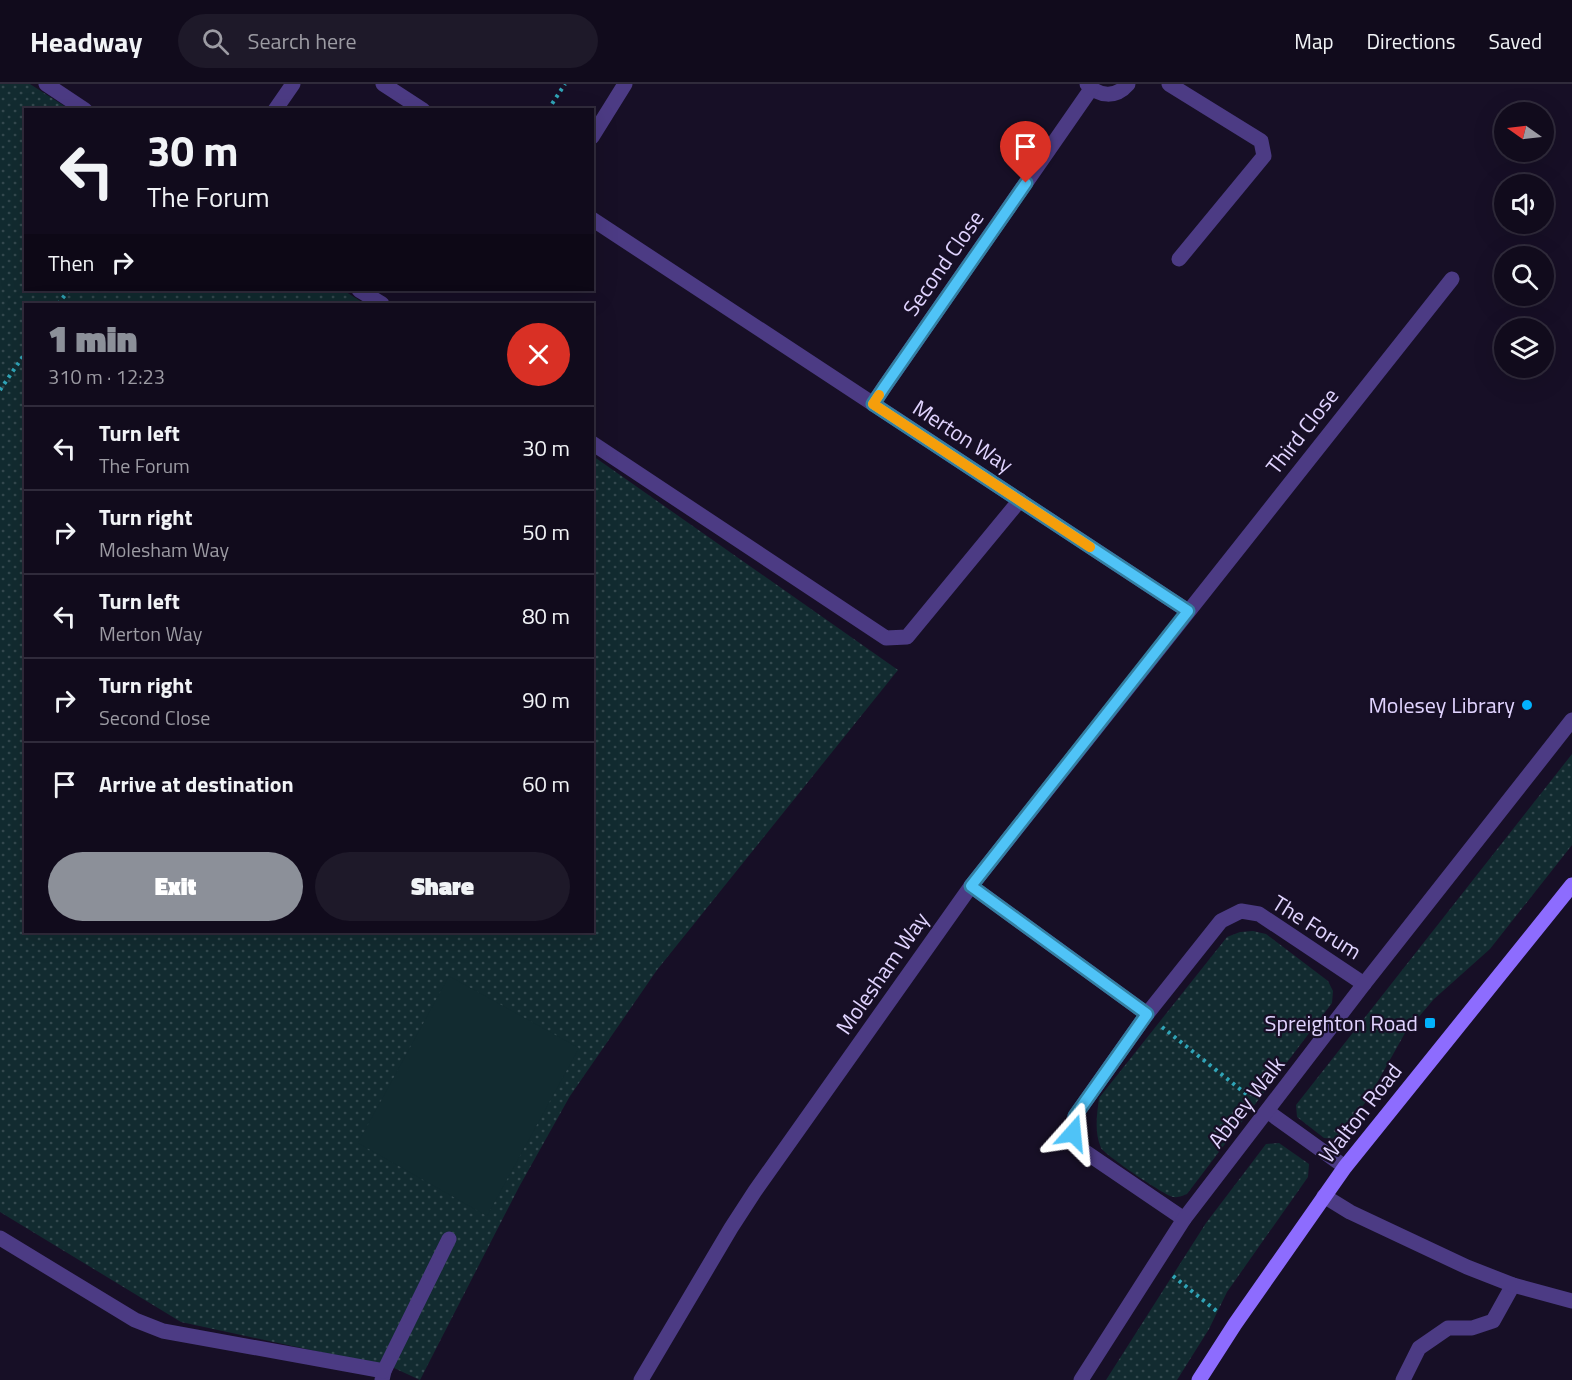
<!DOCTYPE html>
<meta charset="utf-8">
<style>
:root{--surface:#110b1c;--page:#1e1929;--text:#f1f3f6;--muted:#9c9ba3;--line:#302b3b;--accent:#8c9099}
body{margin:0;font-family:"Titillium Web",sans-serif;background:var(--page);color:var(--text);height:100vh;display:flex;flex-direction:column;font-size:22px;white-space:nowrap}
*{box-sizing:border-box;margin:0}
p{font-size:20px;color:var(--muted)}
.icon{flex:none;width:33px;height:33px;fill:none;stroke:currentColor;stroke-width:2;stroke-linecap:round;stroke-linejoin:round}
.map{position:relative;flex:1;overflow:hidden}
.panel{position:absolute;left:24px;top:219px;width:570px;height:630px;display:flex;flex-direction:column;background:var(--surface);border-radius:0px;box-shadow:0 6px 24px #0002,0 0 0 2px var(--line)}
.panel>*{flex:none}
.hud{position:absolute;left:24px;top:24px;width:570px;height:183px;border-radius:0px;box-shadow:0 6px 24px #0002,0 0 0 2px var(--line);background:#110b1c;color:var(--text);overflow:hidden}
.needle{width:39px;rotate:284deg}
.fabs{position:absolute;left:1494px;top:18px;display:grid;gap:12px}
.fabs a{display:grid;place-items:center;width:60px;height:60px;border-radius:50%;background:var(--surface);box-shadow:0 6px 24px #0002,0 0 0 2px var(--line);font-size:30px}
.pin{position:absolute;display:grid;place-items:center;width:51px;height:51px;color:#fff;margin:-62px -26px;border-radius:50% 50% 50% 0;rotate:-45deg;box-shadow:0 0 6px #0007}
.pin .icon{rotate:45deg}
.me{position:absolute;width:66px;margin:-33px;rotate:18deg;stroke-linejoin:round;filter:drop-shadow(0 0 4px #0008)}
.turn{display:flex;align-items:center;gap:21px;height:126px;padding:0 24px;font-size:27px}
.turn .icon{width:78px;height:78px;stroke-width:2.5}
.turn b{display:block;font-size:42px;line-height:51px}
.then{display:flex;align-items:center;height:57px;padding:0 24px;background:#0003;gap:12px;font-size:22px}
.round{display:grid;place-items:center;flex:none;width:63px;height:63px;border-radius:32px;background:var(--page)}
.head{display:flex;align-items:center;justify-content:space-between;height:102px;padding:0 24px}
h1{font-size:36px;font-weight:800;line-height:45px;color:var(--accent)}
.action{display:flex;gap:12px;margin-top:auto;padding:12px 24px}
.action a{flex:1;height:69px;border-radius:36px;background:var(--accent);color:#fff;font-size:24px;font-weight:800;line-height:69px;text-align:center}
.action a+a{background:var(--page);color:var(--text)}
ul{padding:0;list-style:none}
li{display:flex;align-items:center;gap:18px;height:84px;padding:0 24px;border-top:2px solid var(--line)}
li div{flex:1}
li b{display:block;font-size:22px}
li em{font-style:normal}
header{display:flex;align-items:center;gap:36px;box-sizing:border-box;height:84px;padding:0 30px;background:var(--surface);border-bottom:2px solid var(--line)}
header strong{font-size:28px}
nav{display:flex;gap:33px;margin-inline-start:auto;font-size:21px}
.search{width:420px;height:54px;background:var(--page);display:flex;align-items:center;gap:15px;box-sizing:border-box;padding:0 21px;border-radius:33px;color:var(--muted);font-size:22px}
.map>svg:first-child{display:block}
.grass{fill:url(#grass-dots)}
.pitch{fill:#122b30}
.lines{fill:none;stroke-linecap:round;stroke-linejoin:round}
.path{stroke:#30a4b7;stroke-width:4;stroke-dasharray:3 4.5;stroke-linecap:butt}
.lane{stroke:#4c3b84;stroke-width:15}
.street{stroke:#4c3b84;stroke-width:15}
.secondary{stroke:#8d6cfe;stroke-width:15}
.route-casing{stroke:#337fa1;stroke-width:15}
.route{stroke:#4fc3f7;stroke-width:10}
.slow{stroke:#f59e0b;stroke-width:10}
.poi-dot{fill:#02b2fd;stroke:#170f26;stroke-width:2}
.labels{text-anchor:middle;dominant-baseline:central;stroke-width:4.5;stroke-linejoin:round;paint-order:stroke}
.street-label{font-size:22px;fill:#e1d4ff;stroke:#170f26}
.poi-label{font-size:22px;fill:#e1d4ff;stroke:#170f26;text-anchor:end}
</style>
<header>
<strong>Headway</strong>
<div class="search"><svg class="icon" aria-label="search" viewBox="0 0 24 24"><circle cx="10" cy="10" r="6"/><path d="M15 15l6 6"/></svg>Search here</div>
<nav><a>Map</a><a>Directions</a><a>Saved</a></nav>
</header>
<div class="map">
<svg width="1572" height="1296" viewBox="0 0 1572 1296">
<defs>
<pattern id="grass-dots" width="8" height="8" patternUnits="userSpaceOnUse" patternTransform="scale(1.5)"><rect width="8" height="8" fill="#122b30"/><path d="M2 2h.1M6 6h.1" fill="none" stroke="#34494f" stroke-width="1.8" stroke-linecap="round"/></pattern>
</defs>
<rect width="100%" height="100%" fill="#170f26"/>
<g class="grass">
<path d="M 0,0 L 30,0 L 69,25 L 26,26 L 26,206 L 343,206 L 365,220 L 26,220 L 26,848 L 592,848 L 593,372 L 898,586 L 657,886 L 570,1012 L 519,1103 L 420,1296 L 394,1284 L 181,1238 L 0,1128 Z"/>
<path d="M 1572,670 L 1572,761 L 1490,865 L 1434,915 L 1405,949 L 1368,1015 L 1336,1055 L 1324,1054 L 1297,1033 L 1296,1021 Z"/>
<path d="M 1253,847 L 1266,850 L 1328,897 L 1333,907 L 1332,919 L 1187,1110 C 1184,1111 1178,1114 1174,1113 C 1166,1113 1104,1070 1101,1064 C 1094,1048 1097,1030 1099,1014 L 1227,853 L 1240,848 Z"/>
<path d="M 1279,1059 L 1309,1080 L 1308,1093 L 1227,1208 L 1209,1245 L 1177,1296 L 1106,1296 L 1206,1139 L 1266,1060 Z"/>
</g>
<path class="pitch" d="M 449,892 L 579,964 L 487,1132 L 358,1059 Z"/>
<g class="lines">
<g class="path">
<path d="M 548,26 L 565,0"/>
<path d="M 58,220 L 69,206"/>
<path d="M 0,306 L 26,268"/>
<path d="M 1162,943 L 1250,1013"/>
<path d="M 1173,1192 L 1219,1229"/>
</g>
<g class="lane">
<path d="M 46,0 L 85,26"/>
<path d="M 1169,0 L 1261,57 L 1264,72 L 1179,175"/>
<path d="M 275,26 L 293,0"/>
<path d="M 359,206 L 382,220"/>
<path d="M 592,359 L 886,554 L 907,553 L 1020,416"/>
<path d="M 0,1154 L 135,1236 L 163,1247 L 384,1287 L 382,1296"/>
<path d="M 384,1287 L 449,1155"/>
<path d="M 1403,1296 L 1419,1264 L 1448,1244 L 1472,1244 L 1493,1237 L 1513,1201"/>
</g>
<g class="street">
<path d="M 383,0 L 423,26"/>
<path d="M 1087,0 C 1099,13 1116,14 1128,0"/>
<path d="M 592,53 L 625,0"/>
<path d="M 592,135 L 1188,527"/>
<path d="M 873,320 L 885,302 L 1091,5"/>
<path d="M 971,802 L 1147,930"/>
<path d="M 1267,1027 L 1345,1083"/>
<path d="M 1324,1112 L 1350,1128 L 1467,1183 L 1513,1201 L 1572,1217"/>
<path d="M 1184,1135 L 1081,1065 L 1073,1049 L 1075,1032 L 1147,930 L 1221,837 L 1241,827 L 1259,830 L 1364,900"/>
<path d="M 641,1296 L 731,1144 L 755,1107 L 971,802 L 1452,195"/>
<path d="M 1081,1296 L 1184,1135 L 1364,900 L 1572,636"/>
</g>
<path class="secondary" d="M 1199,1296 L 1235,1240 L 1345,1083 L 1572,801"/>
</g>
<g class="lines">
<g class="route-casing">
<path id="route" d="M 1026,99 L 885,302 L 873,320 L 1188,527 L 971,802 L 1147,930 L 1075,1032 L 1073,1049"/>
</g>
<use href="#route" class="route"/>
<path class="slow" d="M 879,311 L 873,320 L 1090,463"/>
</g>
<g class="poi-dot">
<circle cx="1527" cy="621" r="6"/>
<rect x="1424" y="933" width="12" height="12" rx="3"/>
</g>
<g class="labels">
<g class="street-label">
<text transform="translate(943 179) rotate(-55)">Second Close</text>
<text transform="translate(1302 347) rotate(-52)">Third Close</text>
<text transform="translate(963 352) rotate(33)">Merton Way</text>
<text transform="translate(1317 843) rotate(32)">The Forum</text>
<text transform="translate(882 889) rotate(-55)">Molesham Way</text>
<text transform="translate(1246 1018) rotate(-52)">Abbey Walk</text>
<text transform="translate(1360 1029) rotate(-52)">Walton Road</text>
</g>
<g class="poi-label">
<text x="1515" y="621">Molesey Library</text>
<text x="1418" y="939">Spreighton Road</text>
</g>
</g>
</svg>
<div class="fabs">
<a><svg class="needle" viewBox="-14 -14 28 28"><path d="M0-13l5 13h-10z" fill="#e53935"/><path d="M0 13l5-13h-10z" fill="#9c9ba3"/></svg></a>
<a><svg class="icon" aria-label="sound" viewBox="0 0 24 24"><path d="M4 9h4l5-4v14l-5-4H4zM17 9q2 3 0 6"/></svg></a>
<a><svg class="icon" aria-label="search" viewBox="0 0 24 24"><circle cx="10" cy="10" r="6"/><path d="M15 15l6 6"/></svg></a>
<a><svg class="icon" aria-label="layers" viewBox="0 0 24 24"><path d="M12 4l9 5-9 5-9-5zM3 14l9 5 9-5"/></svg></a>
</div>
<div class="pin" style="left:1026px;top:99px;background:#d93025"><svg class="icon" aria-label="arrive" viewBox="0 0 24 24"><path d="M6 21V4h12l-3 4 3 4H6"/></svg></div>
<svg class="me" style="left:1073px;top:1049px" viewBox="-20 -20 40 40"><path d="M0-17L14 15 0 8-14 15z" fill="#4fc3f7" stroke="#fff" stroke-width="4"/></svg>
<div class="hud">
<div class="turn"><svg class="icon" aria-label="left" viewBox="0 0 24 24"><path d="M17 20v-9H6M10 6l-5 5 5 5"/></svg><div><b>30 m</b>The Forum</div></div>
<div class="then">Then<svg class="icon" aria-label="right" viewBox="0 0 24 24"><path d="M7 20v-9h11M14 6l5 5-5 5"/></svg></div>
</div>
<section class="panel">
<div class="head"><div><h1>1 min</h1><p>310 m · 12:23</p></div><a class="round" style="background:#d93025;color:#fff"><svg class="icon" aria-label="close" viewBox="0 0 24 24"><path d="M6 6l12 12M18 6L6 18"/></svg></a></div>
<ul>
<li><svg class="icon" aria-label="left" viewBox="0 0 24 24"><path d="M17 20v-9H6M10 6l-5 5 5 5"/></svg><div><b>Turn left</b><p>The Forum</p></div><em>30 m</em></li>
<li><svg class="icon" aria-label="right" viewBox="0 0 24 24"><path d="M7 20v-9h11M14 6l5 5-5 5"/></svg><div><b>Turn right</b><p>Molesham Way</p></div><em>50 m</em></li>
<li><svg class="icon" aria-label="left" viewBox="0 0 24 24"><path d="M17 20v-9H6M10 6l-5 5 5 5"/></svg><div><b>Turn left</b><p>Merton Way</p></div><em>80 m</em></li>
<li><svg class="icon" aria-label="right" viewBox="0 0 24 24"><path d="M7 20v-9h11M14 6l5 5-5 5"/></svg><div><b>Turn right</b><p>Second Close</p></div><em>90 m</em></li>
<li><svg class="icon" aria-label="arrive" viewBox="0 0 24 24"><path d="M6 21V4h12l-3 4 3 4H6"/></svg><div><b>Arrive at destination</b></div><em>60 m</em></li>
</ul>
<div class="action"><a>Exit</a><a>Share</a></div>
</section>
</div>
